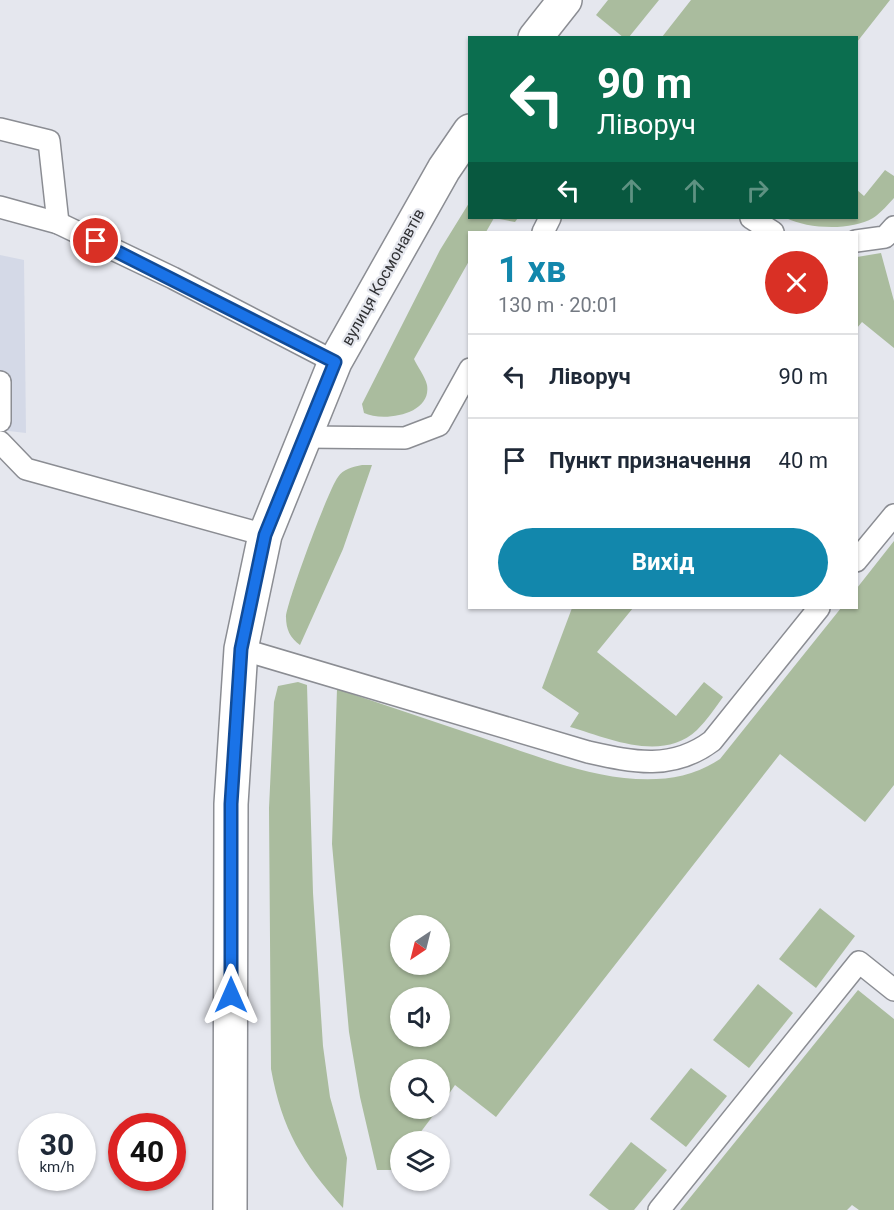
<!DOCTYPE html>
<html lang="uk">
<meta charset="utf-8">
<style>
:root{--surface:#fff;--page:#f2f2f3;--text:#1f2937;--muted:#747a83;--line:#e0e1e3;--accent:#1287ac}
body{margin:0;font-family:Roboto,sans-serif;background:var(--page);color:var(--text);height:100vh;display:flex;flex-direction:column;font-size:22px;white-space:nowrap}
*{box-sizing:border-box;margin:0}
p{font-size:20px;color:var(--muted)}
.icon{flex:none;width:33px;height:33px;fill:none;stroke:currentColor;stroke-width:2;stroke-linecap:round;stroke-linejoin:round}
.map{position:relative;flex:1;overflow:hidden}
.details{position:absolute;left:468px;top:231px;width:390px;height:378px;display:flex;flex-direction:column;background:var(--surface);border-radius:0px;box-shadow:0 2px 4px #0004}
.details>*{flex:none}
.hud{position:absolute;left:468px;top:36px;width:390px;height:183px;border-radius:0px;box-shadow:0 2px 4px #0004;background:#0b6e4f;color:#fff;overflow:hidden}
.needle{width:39px;rotate:215deg}
.tools{position:absolute;left:390px;top:915px;display:grid;gap:12px}
.tools a{display:grid;place-items:center;width:60px;height:60px;border-radius:50%;background:var(--surface);box-shadow:0 2px 4px #0004;font-size:30px}
.speed{position:absolute;left:18px;top:1113px;display:flex;gap:12px;font-size:30px;font-weight:700;text-align:center}
.speed>*{display:grid;place-content:center;width:78px;height:78px;border-radius:50%;background:var(--surface);box-shadow:0 2px 4px #0004;line-height:1}
.speed small{font-size:15px;font-weight:400}
.speed .limit{border:9px solid #d22;background:#fff;color:#111}
.pin{position:absolute;display:grid;place-items:center;width:51px;height:51px;color:#fff;margin:-26px;border:3px solid #fff;border-radius:50%;box-shadow:0 2px 6px #0007}
.me{position:absolute;width:66px;margin:-33px;rotate:0deg;stroke-linejoin:round;filter:drop-shadow(0 0 4px #0008)}
.turn{display:flex;align-items:center;gap:21px;height:126px;padding:0 30px;font-size:27px}
.turn .icon{width:78px;height:78px;stroke-width:2.5}
.turn b{display:block;font-size:42px;line-height:51px}
.lanes{display:flex;align-items:center;height:57px;padding:0 30px;background:#0003;justify-content:center;gap:30px;direction:ltr}
.lanes .off{opacity:.35}
.round{display:grid;place-items:center;flex:none;width:63px;height:63px;border-radius:32px;background:var(--page)}
.overview{display:flex;align-items:center;justify-content:space-between;height:102px;padding:0 30px}
h1{font-size:36px;font-weight:700;line-height:45px;color:var(--accent)}
.cta{display:flex;gap:12px;margin-top:auto;padding:12px 30px}
.cta a{flex:1;height:69px;border-radius:36px;background:var(--accent);color:#fff;font-size:24px;font-weight:700;line-height:69px;text-align:center}
ul{padding:0;list-style:none}
li{display:flex;align-items:center;gap:18px;height:84px;padding:0 30px;border-top:2px solid var(--line)}
li div{flex:1}
li b{display:block;font-size:22px}
li em{font-style:normal}
.map>svg:first-child{display:block}
.built{fill:#d4d9e7}
.green{fill:#aabc9e;fill-rule:evenodd}
.lines{fill:none;stroke-linecap:round;stroke-linejoin:round}
.lane-casing{stroke:#8b8d93;stroke-width:24}
.secondary-casing{stroke:#8b8d93;stroke-width:36}
.lane{stroke:#fff;stroke-width:21}
.secondary{stroke:#fff;stroke-width:33}
.route-casing{stroke:#114b97;stroke-width:15}
.route{stroke:#1a73e8;stroke-width:10}
.labels{text-anchor:middle;dominant-baseline:central;stroke-width:4.5;stroke-linejoin:round;paint-order:stroke}
.street-label{font-size:16px;fill:#313235;stroke:#e5e7ee}
</style>
<div class="map">
<svg width="894" height="1210" viewBox="0 0 894 1210">
<rect width="100%" height="100%" fill="#e5e7ee"/>
<path class="built" d="M 0,255 L 24,260 L 26,433 L 0,430 Z"/>
<g class="green">
<path d="M 608,0 L 659,0 L 629,37 L 624,38 L 596,15 Z"/>
<path d="M 691,0 L 890,0 L 857,42 L 856,38 L 662,37 Z"/>
<path d="M 885,170 L 894,176 L 894,198 C 888,204 881,213 873,218 C 851,231 808,229 786,218 L 856,218 L 857,190 L 864,196 Z"/>
<path d="M 469,203 L 470,218 L 518,218 L 515,222 L 494,218 L 486,232 L 470,232 L 469,261 L 414,359 C 417,366 425,376 427,385 C 432,415 383,422 364,413 L 362,404 L 440,250 Z"/>
<path d="M 881,253 L 894,301 L 894,348 L 862,322 L 857,328 L 857,257 Z"/>
<path d="M 362,465 L 372,465 L 343,549 L 300,645 C 290,638 286,629 286,617 C 287,602 328,490 338,477 C 343,469 353,467 362,465 Z"/>
<path d="M 894,541 L 894,785 L 865,822 L 780,754 L 496,1117 L 455,1085 L 440,1107 L 440,1070 L 400,1070 L 400,1108 L 438,1109 L 414,1141 L 400,1142 L 400,1158 L 391,1170 L 377,1170 L 360,1097 L 349,1032 L 332,844 L 337,689 C 385,705 432,721 480,737 C 550,760 651,806 720,759 L 841,608 L 856,608 L 857,588 ZM 400,926 L 440,926 L 440,964 L 400,964 ZM 400,998 L 440,998 L 440,1036 L 400,1036 Z"/>
<path d="M 572,608 L 633,608 L 597,652 L 676,716 L 704,682 L 723,697 C 715,708 707,720 697,730 C 662,763 608,738 570,727 L 579,713 L 542,688 Z"/>
<path d="M 298,682 L 307,685 L 313,893 L 323,1046 L 330,1097 L 347,1158 L 343,1208 C 302,1162 282,1130 271,1069 L 269,808 L 274,702 L 278,686 Z"/>
<path d="M 820,908 L 855,936 L 816,988 L 779,959 Z"/>
<path d="M 758,984 L 793,1013 L 749,1068 L 713,1040 Z"/>
<path d="M 858,990 L 894,1019 L 894,1210 L 859,1210 L 852,1205 L 847,1210 L 680,1210 Z"/>
<path d="M 691,1068 L 727,1096 L 686,1147 L 650,1119 Z"/>
<path d="M 631,1142 L 667,1170 L 634,1210 L 609,1210 L 589,1195 Z"/>
</g>
<g class="lines">
<g class="lane-casing">
<g id="lane">
<path d="M 0,129 L 49,141 L 58,223"/>
<path d="M 0,207 L 58,223 L 173,278 L 335,362"/>
<path d="M 751,218 L 773,232"/>
<path d="M 543,232 L 550,218"/>
<path d="M 856,241 L 885,237 L 894,227"/>
<path d="M 0,382 L 0,421"/>
<path d="M 305,437 L 405,438 L 439,425 L 470,369"/>
<path d="M 0,442 L 26,469 L 265,535"/>
<path d="M 856,561 L 894,515"/>
<path d="M 241,649 L 588,752 C 633,762 672,771 712,741 L 819,608"/>
<path d="M 659,1210 L 859,962 L 894,990"/>
</g>
</g>
<g class="secondary-casing">
<g id="secondary">
<path d="M 535,38 L 565,0"/>
<path d="M 230,1210 L 231,804 L 241,649 L 265,535 L 335,362 L 444,169 L 470,131"/>
</g>
</g>
<use href="#lane" class="lane"/>
<use href="#secondary" class="secondary"/>
</g>
<g class="lines">
<g class="route-casing">
<path id="route" d="M 96,241 L 335,362 L 265,535 L 241,649 L 231,804 L 231,995"/>
</g>
<use href="#route" class="route"/>
</g>
<g class="labels">
<g class="street-label">
<text transform="translate(383 277) rotate(-61)">вулиця Космонавтів</text>
</g>
</g>
</svg>
<div class="tools">
<a><svg class="needle" viewBox="-14 -14 28 28"><path d="M0-13l5 13h-10z" fill="#e53935"/><path d="M0 13l5-13h-10z" fill="#747a83"/></svg></a>
<a><svg class="icon" aria-label="sound" viewBox="0 0 24 24"><path d="M4 9h4l5-4v14l-5-4H4zM17 9q2 3 0 6"/></svg></a>
<a><svg class="icon" aria-label="search" viewBox="0 0 24 24"><circle cx="10" cy="10" r="6"/><path d="M15 15l6 6"/></svg></a>
<a><svg class="icon" aria-label="layers" viewBox="0 0 24 24"><path d="M12 4l9 5-9 5-9-5zM3 14l9 5 9-5"/></svg></a>
</div>
<div class="speed"><div>30<small>km/h</small></div><div class="limit">40</div></div>
<div class="pin" style="left:96px;top:241px;background:#d93025"><svg class="icon" aria-label="arrive" viewBox="0 0 24 24"><path d="M6 21V4h12l-3 4 3 4H6"/></svg></div>
<svg class="me" style="left:231px;top:995px" viewBox="-20 -20 40 40"><path d="M0-17L14 15 0 8-14 15z" fill="#1a73e8" stroke="#fff" stroke-width="4"/></svg>
<div class="hud">
<div class="turn"><svg class="icon" aria-label="left" viewBox="0 0 24 24"><path d="M17 20v-9H6M10 6l-5 5 5 5"/></svg><div><b>90 m</b>Ліворуч</div></div>
<div class="lanes"><svg class="icon" aria-label="left" viewBox="0 0 24 24"><path d="M17 20v-9H6M10 6l-5 5 5 5"/></svg><svg class="icon off" aria-label="ahead" viewBox="0 0 24 24"><path d="M12 20V5M6 11l6-6 6 6"/></svg><svg class="icon off" aria-label="ahead" viewBox="0 0 24 24"><path d="M12 20V5M6 11l6-6 6 6"/></svg><svg class="icon off" aria-label="right" viewBox="0 0 24 24"><path d="M7 20v-9h11M14 6l5 5-5 5"/></svg></div>
</div>
<section class="details">
<div class="overview"><div><h1>1 хв</h1><p>130 m · 20:01</p></div><a class="round" style="background:#d93025;color:#fff"><svg class="icon" aria-label="close" viewBox="0 0 24 24"><path d="M6 6l12 12M18 6L6 18"/></svg></a></div>
<ul>
<li><svg class="icon" aria-label="left" viewBox="0 0 24 24"><path d="M17 20v-9H6M10 6l-5 5 5 5"/></svg><div><b>Ліворуч</b></div><em>90 m</em></li>
<li><svg class="icon" aria-label="arrive" viewBox="0 0 24 24"><path d="M6 21V4h12l-3 4 3 4H6"/></svg><div><b>Пункт призначення</b></div><em>40 m</em></li>
</ul>
<div class="cta"><a>Вихід</a></div>
</section>
</div>
